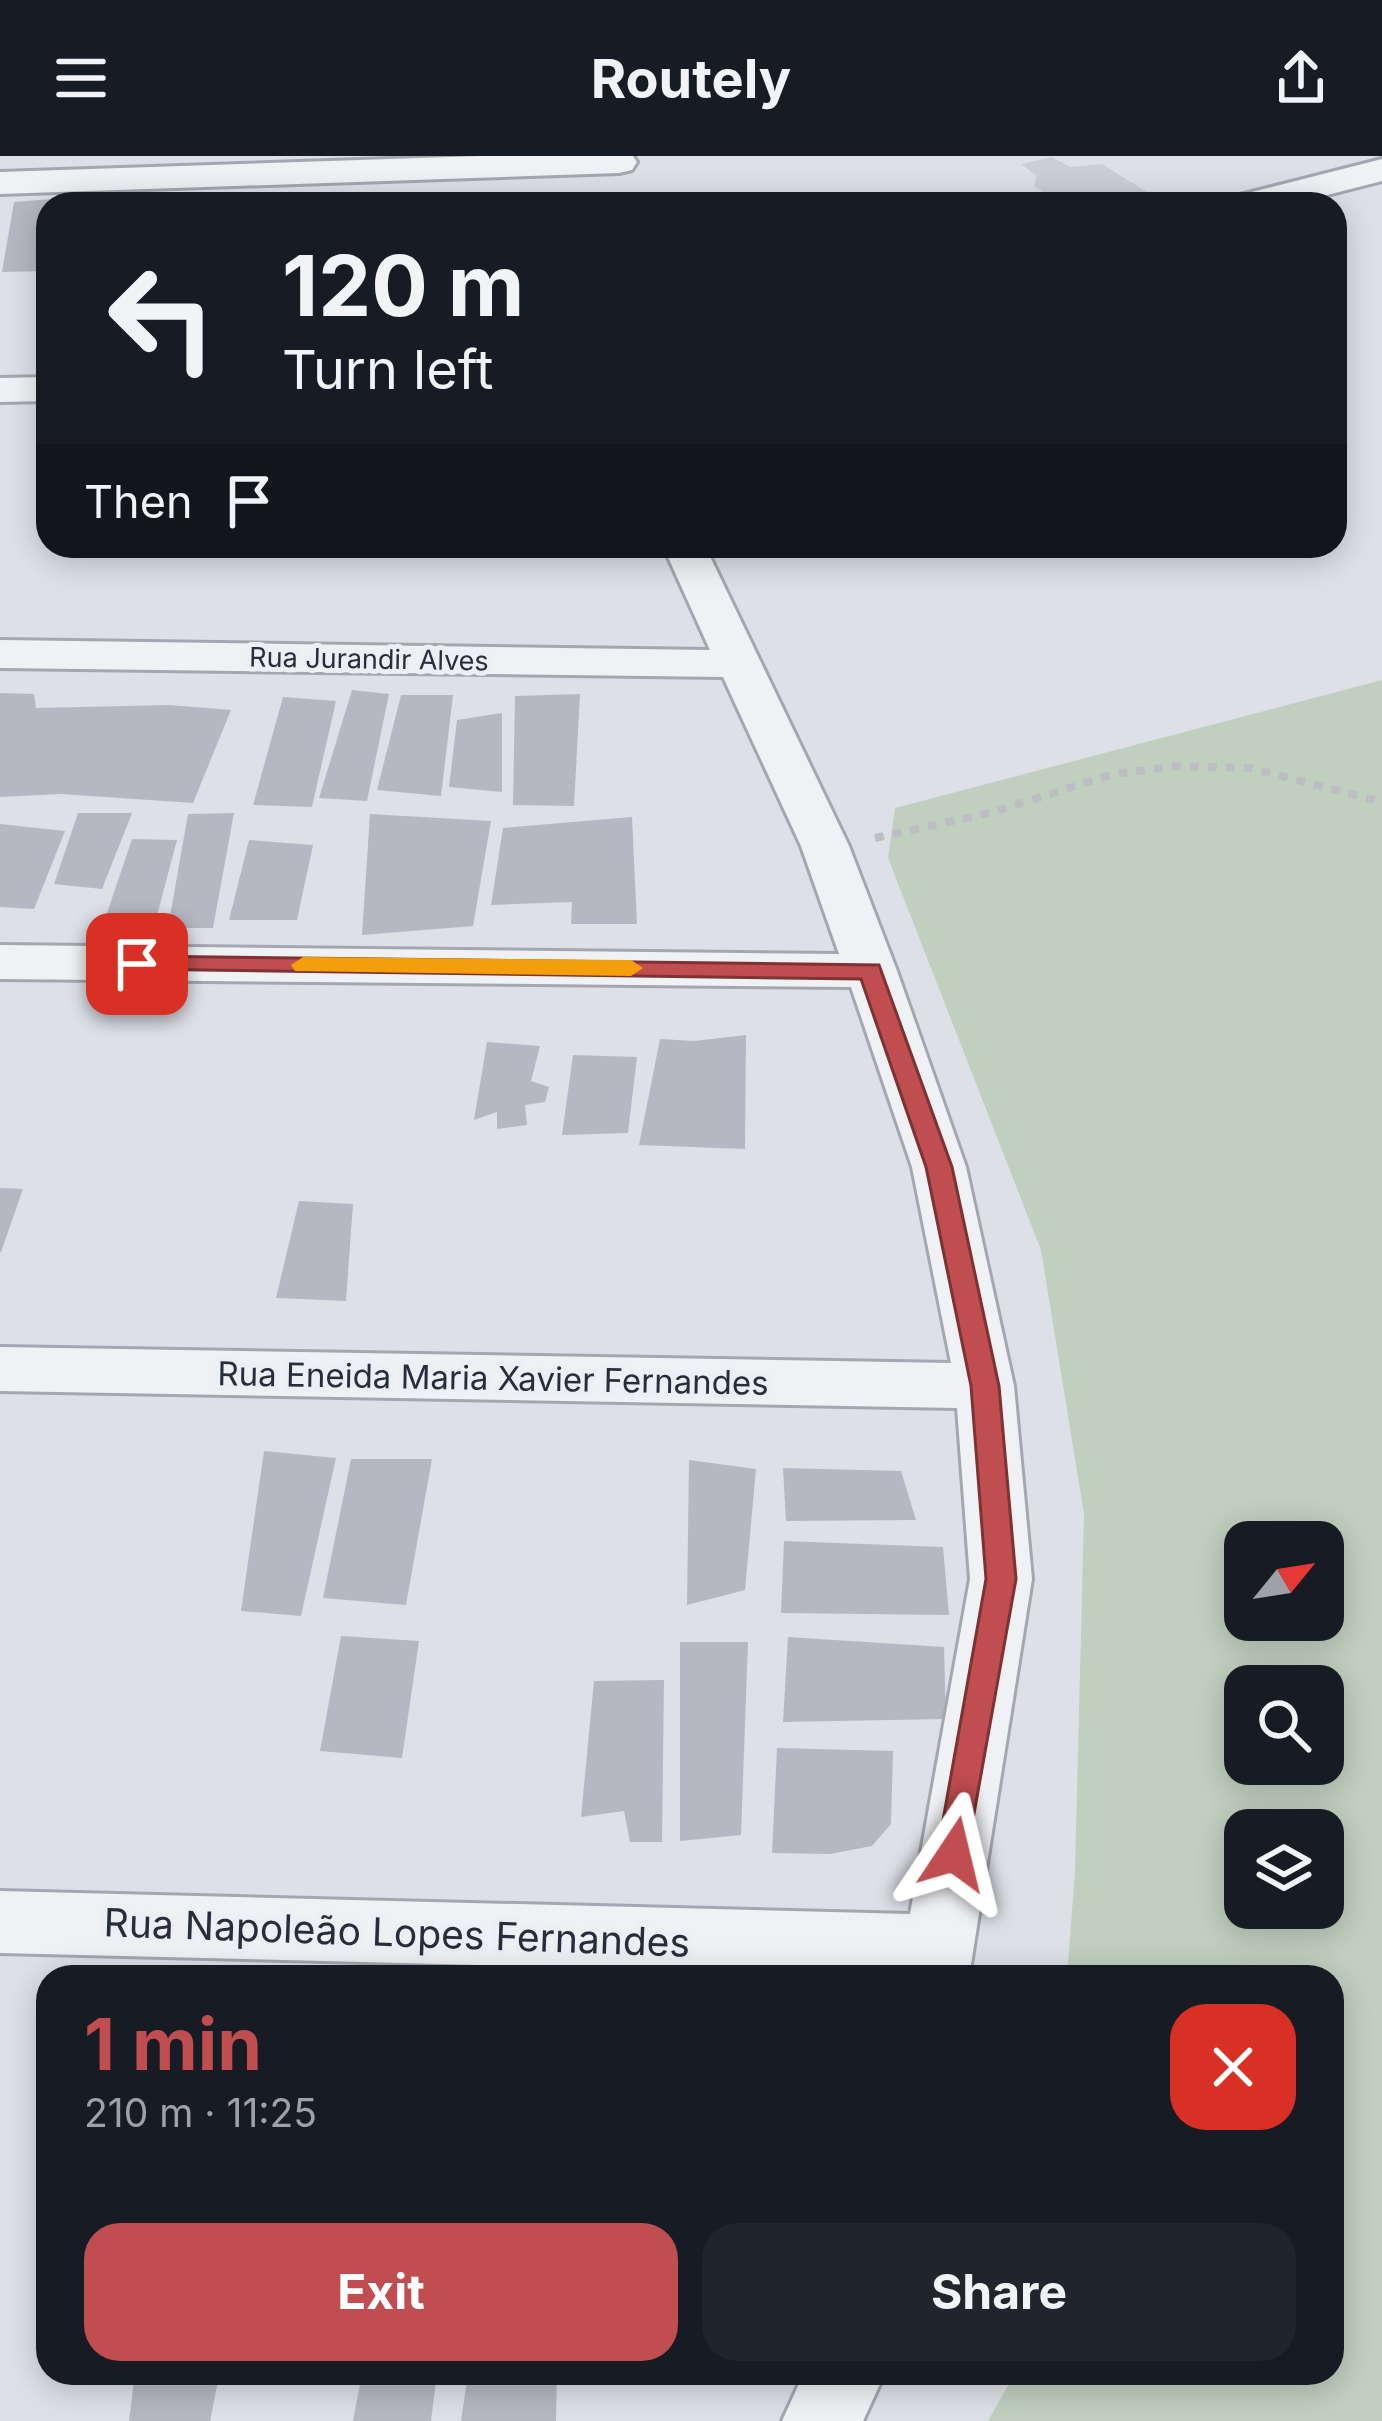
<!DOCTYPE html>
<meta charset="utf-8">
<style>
:root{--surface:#171b24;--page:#20242c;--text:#f1f3f6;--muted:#9ea1a6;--accent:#c04d4f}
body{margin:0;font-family:Inter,sans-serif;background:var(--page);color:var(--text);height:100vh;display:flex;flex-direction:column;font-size:45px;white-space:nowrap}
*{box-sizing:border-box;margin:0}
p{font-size:39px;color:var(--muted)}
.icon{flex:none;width:66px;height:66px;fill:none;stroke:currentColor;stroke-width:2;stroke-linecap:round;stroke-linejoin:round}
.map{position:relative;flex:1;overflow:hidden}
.drawer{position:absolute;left:36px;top:1809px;width:1308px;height:420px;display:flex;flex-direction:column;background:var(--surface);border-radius:36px;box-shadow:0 6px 30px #0003}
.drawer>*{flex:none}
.banner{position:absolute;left:36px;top:36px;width:1311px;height:366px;border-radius:36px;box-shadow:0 6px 30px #0003;background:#171b24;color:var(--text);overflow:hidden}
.needle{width:78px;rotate:60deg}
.tools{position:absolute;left:1224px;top:1365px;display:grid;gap:24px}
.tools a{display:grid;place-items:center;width:120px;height:120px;border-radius:24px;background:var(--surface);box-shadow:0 6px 30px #0003;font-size:60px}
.pin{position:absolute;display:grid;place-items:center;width:102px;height:102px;color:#fff;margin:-51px;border-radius:24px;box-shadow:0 6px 18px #0006}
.me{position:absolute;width:132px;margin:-66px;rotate:10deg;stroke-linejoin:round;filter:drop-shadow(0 0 9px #0008)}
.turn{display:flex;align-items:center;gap:42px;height:252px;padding:0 48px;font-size:54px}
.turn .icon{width:156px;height:156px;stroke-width:2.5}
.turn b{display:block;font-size:84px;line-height:102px}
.then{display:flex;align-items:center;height:114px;padding:0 48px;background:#0003;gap:24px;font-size:45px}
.round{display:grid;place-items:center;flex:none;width:126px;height:126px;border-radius:36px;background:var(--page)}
.head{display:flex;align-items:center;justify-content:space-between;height:204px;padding:0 48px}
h1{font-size:72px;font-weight:700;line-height:90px;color:var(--accent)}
.button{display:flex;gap:24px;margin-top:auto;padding:24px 48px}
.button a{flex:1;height:138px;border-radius:36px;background:var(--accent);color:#fff;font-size:48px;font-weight:700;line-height:138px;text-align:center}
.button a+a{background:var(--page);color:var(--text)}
header{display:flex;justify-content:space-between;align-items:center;height:156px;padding:0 48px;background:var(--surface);font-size:54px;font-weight:700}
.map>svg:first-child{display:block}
.built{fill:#ccced7}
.green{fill:#c1cfbf;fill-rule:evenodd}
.building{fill:#b5b8c2}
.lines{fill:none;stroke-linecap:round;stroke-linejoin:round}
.street-casing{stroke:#a3a7af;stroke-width:6}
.path{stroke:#bcbec4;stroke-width:8;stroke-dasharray:9 9;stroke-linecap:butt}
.street{fill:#f0f1f4;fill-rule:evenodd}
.route{fill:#c04d4f;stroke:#7d3233;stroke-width:3}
.slow{fill:#f59e0b}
.labels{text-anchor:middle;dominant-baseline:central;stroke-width:10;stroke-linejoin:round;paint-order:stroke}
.far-street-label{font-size:27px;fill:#282d3b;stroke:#eceff4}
.street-label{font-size:33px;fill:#282d3b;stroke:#eceff4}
.near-street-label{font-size:39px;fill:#282d3b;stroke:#eceff4}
</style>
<header><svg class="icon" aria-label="menu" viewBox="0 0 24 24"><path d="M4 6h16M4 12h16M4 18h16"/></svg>Routely<svg class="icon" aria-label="share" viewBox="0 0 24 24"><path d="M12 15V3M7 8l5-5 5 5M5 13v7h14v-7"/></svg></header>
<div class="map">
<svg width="1382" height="2265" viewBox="0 0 1382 2265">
<rect width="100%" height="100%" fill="#dde0e6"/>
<path class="built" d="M 1052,1 L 1070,11 L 1102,8 L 1166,48 L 1062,48 L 1034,30 L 1037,20 L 1021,8 Z"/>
<path class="green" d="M 1382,524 L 1382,2265 L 988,2265 L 1015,2217 L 1332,2217 L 1332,1821 L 1067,1821 L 1075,1715 L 1084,1358 L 1041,1094 L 888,702 L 895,652 ZM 1245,1386 L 1323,1386 L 1323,1464 L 1245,1464 ZM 1245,1530 L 1323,1530 L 1323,1608 L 1245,1608 ZM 1245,1674 L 1323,1674 L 1323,1752 L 1245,1752 Z"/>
<g class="building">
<path d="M 78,41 L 77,48 L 48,48 L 48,115 L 2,116 L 14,46 Z"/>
<path d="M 198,41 L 198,48 L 139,48 L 140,42 Z"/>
<path d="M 352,534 L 389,538 L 367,645 L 319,642 Z"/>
<path d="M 0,537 L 34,538 L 36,552 L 169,549 L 231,554 L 193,647 L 61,638 L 0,641 Z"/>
<path d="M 580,538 L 574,650 L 513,649 L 515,540 Z"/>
<path d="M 401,539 L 453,539 L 441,640 L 377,634 Z"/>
<path d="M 283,541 L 336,545 L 312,651 L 253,649 Z"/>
<path d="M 502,557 L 502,636 L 449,631 L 457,564 Z"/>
<path d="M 78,657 L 132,657 L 102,733 L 54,728 Z"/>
<path d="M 234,657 L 213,772 L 168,772 L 188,658 Z"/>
<path d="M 370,658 L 491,665 L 473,770 L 362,779 Z"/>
<path d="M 632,661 L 637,768 L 571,768 L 572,746 L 491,749 L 503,672 Z"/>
<path d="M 0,668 L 65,675 L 34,753 L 0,751 Z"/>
<path d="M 132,683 L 177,684 L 155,767 L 104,766 Z"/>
<path d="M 249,684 L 313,689 L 297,764 L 229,764 Z"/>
<path d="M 746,879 L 745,993 L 639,989 L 660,883 L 694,885 Z"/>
<path d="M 487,886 L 540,890 L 531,925 L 549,931 L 545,946 L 525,949 L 527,969 L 497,973 L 497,956 L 474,964 Z"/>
<path d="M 573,899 L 637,901 L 628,977 L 562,979 Z"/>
<path d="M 0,1032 L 23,1033 L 1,1096 L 0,1096 Z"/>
<path d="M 299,1045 L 353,1048 L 346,1145 L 276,1142 Z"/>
<path d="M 264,1295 L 336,1302 L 301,1460 L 241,1455 Z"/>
<path d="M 351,1303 L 432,1303 L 406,1449 L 323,1442 Z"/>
<path d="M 689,1304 L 756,1313 L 745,1434 L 687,1449 Z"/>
<path d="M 783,1312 L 901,1315 L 916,1364 L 786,1365 Z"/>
<path d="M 784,1385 L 943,1391 L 949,1459 L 781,1457 Z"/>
<path d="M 341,1480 L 419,1485 L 402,1602 L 320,1595 Z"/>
<path d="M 788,1481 L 944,1491 L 946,1563 L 783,1566 Z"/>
<path d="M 680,1486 L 748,1486 L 741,1679 L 680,1685 Z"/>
<path d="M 664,1524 L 662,1686 L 630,1686 L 624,1655 L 581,1661 L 594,1525 Z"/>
<path d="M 777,1592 L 893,1595 L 891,1668 L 872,1690 L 830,1698 L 772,1697 Z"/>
<path d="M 135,2217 L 256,2217 L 253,2229 L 218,2225 L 210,2265 L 129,2265 Z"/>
<path d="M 362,2217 L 437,2217 L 431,2265 L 353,2265 Z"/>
<path d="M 468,2217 L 557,2217 L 556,2265 L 461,2265 Z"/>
</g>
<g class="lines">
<g class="street-casing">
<g id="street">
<path d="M 479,0 L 633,0 L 637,6 L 632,14 L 619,17 L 0,38 L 0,16 Z"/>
<path d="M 1382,3 L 1382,25 L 1292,48 L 1231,48 L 1236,40 Z"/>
<path d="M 48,221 L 48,245 L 0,246 L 0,222 Z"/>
<path d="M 663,390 L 705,390 L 849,690 L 897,815 L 966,1011 L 1014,1230 L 1032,1423 L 969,1821 L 0,1797 L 0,1735 L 910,1758 L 970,1423 L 957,1252 L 0,1235 L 0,1191 L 951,1207 L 912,1011 L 851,831 L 0,823 L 0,789 L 839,798 L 801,690 L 723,521 L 0,512 L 0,484 L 710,494 Z"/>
<path d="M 804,2217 L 885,2217 L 863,2265 L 782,2265 Z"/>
</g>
</g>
<path class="path" d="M 875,682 L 990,657 L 1113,618 L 1179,610 L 1250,612 L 1382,646"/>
<use href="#street" class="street"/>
</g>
<path class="route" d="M 137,800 L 879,809 L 952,1011 L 999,1230 L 1016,1423 L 965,1708 L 954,1712 L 942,1708 L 937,1698 L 986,1423 L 971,1230 L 926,1011 L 861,823 L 129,813 L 125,808 Z"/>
<path class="slow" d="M 303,801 L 631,804 L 643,812 L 631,820 L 295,815 L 291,809 Z"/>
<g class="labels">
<g class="far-street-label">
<text transform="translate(369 503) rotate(1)">Rua Jurandir Alves</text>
</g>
<g class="street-label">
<text transform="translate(493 1222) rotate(1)">Rua Eneida Maria Xavier Fernandes</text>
</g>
<g class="near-street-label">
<text transform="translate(397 1776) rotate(2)">Rua Napoleão Lopes Fernandes</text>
</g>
</g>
</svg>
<div class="tools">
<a><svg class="needle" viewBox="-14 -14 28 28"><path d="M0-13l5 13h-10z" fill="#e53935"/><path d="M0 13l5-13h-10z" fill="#9ea1a6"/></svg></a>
<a><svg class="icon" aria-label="search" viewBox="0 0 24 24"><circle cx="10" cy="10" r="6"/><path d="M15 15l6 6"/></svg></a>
<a><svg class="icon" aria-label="layers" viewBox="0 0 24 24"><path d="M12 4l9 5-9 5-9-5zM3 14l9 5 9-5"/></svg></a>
</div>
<div class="pin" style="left:137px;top:808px;background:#d93025"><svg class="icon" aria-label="arrive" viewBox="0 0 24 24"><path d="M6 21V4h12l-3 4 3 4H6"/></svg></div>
<svg class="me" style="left:954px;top:1698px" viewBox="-20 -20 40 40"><path d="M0-17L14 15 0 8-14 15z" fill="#c04d4f" stroke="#fff" stroke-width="4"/></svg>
<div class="banner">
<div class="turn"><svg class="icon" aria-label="left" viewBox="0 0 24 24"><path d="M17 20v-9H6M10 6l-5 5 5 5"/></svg><div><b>120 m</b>Turn left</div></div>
<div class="then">Then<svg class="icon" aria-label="arrive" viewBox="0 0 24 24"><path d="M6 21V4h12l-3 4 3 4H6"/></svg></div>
</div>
<section class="drawer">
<div class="head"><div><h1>1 min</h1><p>210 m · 11:25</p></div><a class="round" style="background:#d93025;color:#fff"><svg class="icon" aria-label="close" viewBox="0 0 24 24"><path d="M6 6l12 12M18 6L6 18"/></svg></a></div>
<div class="button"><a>Exit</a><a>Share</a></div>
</section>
</div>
